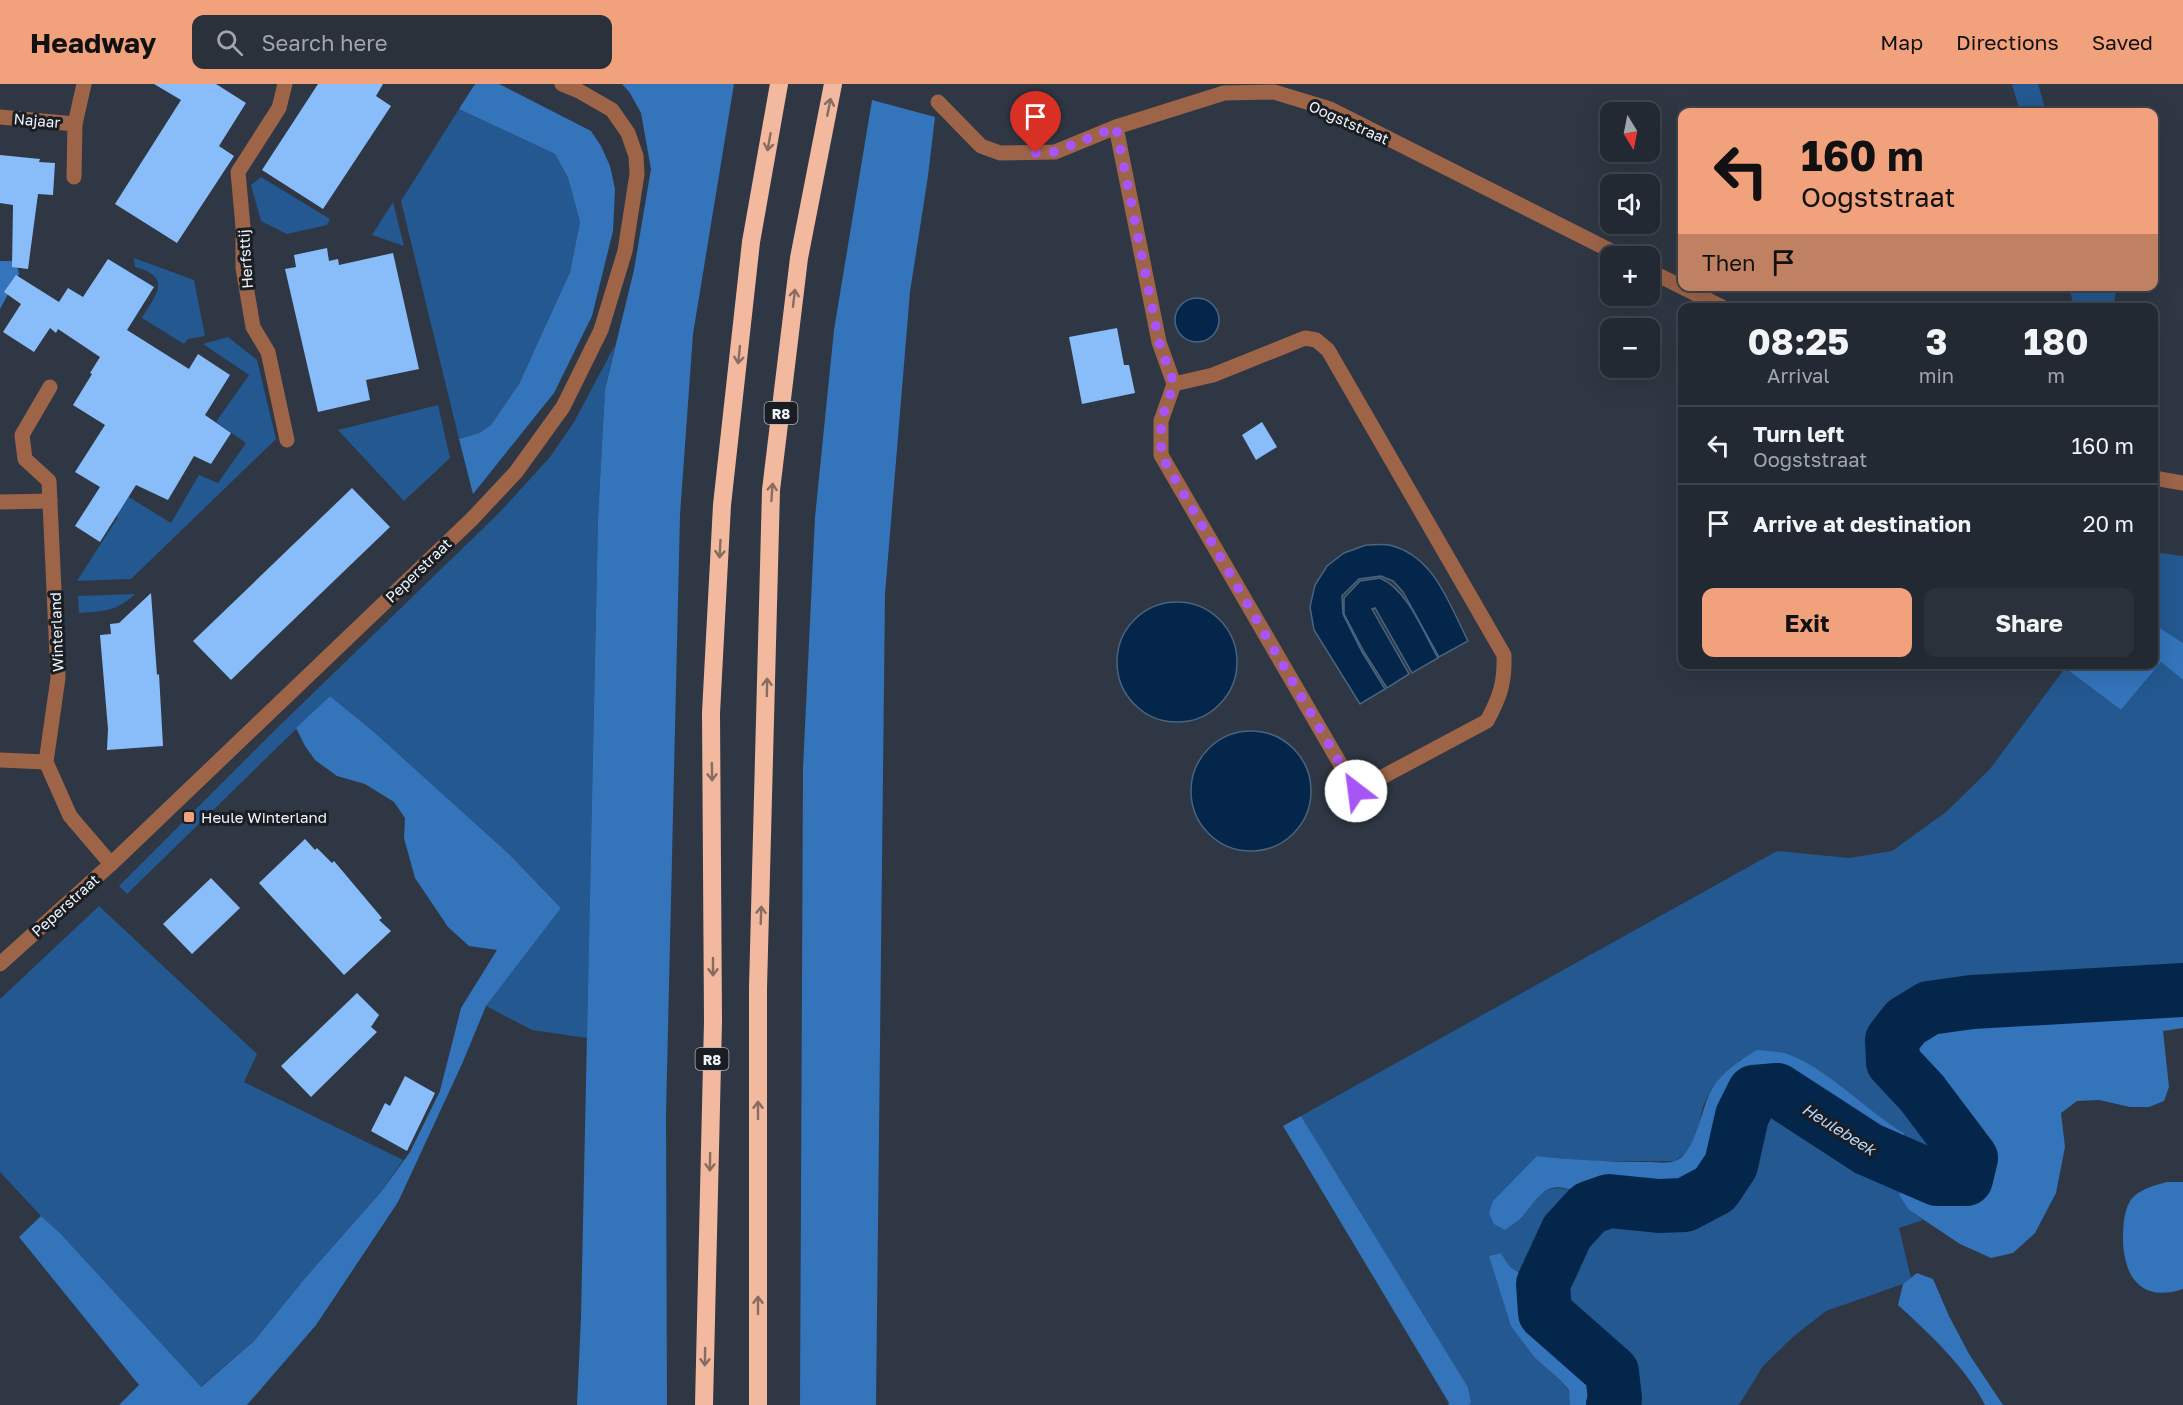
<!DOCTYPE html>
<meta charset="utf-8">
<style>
:root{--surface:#222932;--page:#2a313a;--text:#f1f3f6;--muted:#a2a6ac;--line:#3f454d;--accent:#f1a17b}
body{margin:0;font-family:"Golos Text",sans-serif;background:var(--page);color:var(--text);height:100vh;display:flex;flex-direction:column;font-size:22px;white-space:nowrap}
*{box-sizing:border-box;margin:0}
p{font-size:20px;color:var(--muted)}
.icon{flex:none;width:33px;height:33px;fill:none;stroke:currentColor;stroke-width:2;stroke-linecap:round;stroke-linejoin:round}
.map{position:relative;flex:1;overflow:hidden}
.drawer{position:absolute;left:1678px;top:219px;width:480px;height:366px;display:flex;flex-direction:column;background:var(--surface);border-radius:12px;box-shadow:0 6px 24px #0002,0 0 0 2px var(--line)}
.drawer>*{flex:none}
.hud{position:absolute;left:1678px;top:24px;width:480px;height:183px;border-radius:12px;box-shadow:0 6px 24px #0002,0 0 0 2px var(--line);background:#f1a17b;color:#111;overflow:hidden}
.needle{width:39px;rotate:170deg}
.fabs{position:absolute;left:1600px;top:18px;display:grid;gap:12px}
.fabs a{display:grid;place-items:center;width:60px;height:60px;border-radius:12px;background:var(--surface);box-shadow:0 6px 24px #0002,0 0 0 2px var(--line);font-size:30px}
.pin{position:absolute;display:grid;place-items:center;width:51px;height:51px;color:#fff;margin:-62px -26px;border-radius:50% 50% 50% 0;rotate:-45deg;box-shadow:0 0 6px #0007}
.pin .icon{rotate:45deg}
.me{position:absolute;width:66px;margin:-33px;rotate:330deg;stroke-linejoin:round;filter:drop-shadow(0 0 4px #0008)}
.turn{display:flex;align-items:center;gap:21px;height:126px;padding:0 24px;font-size:27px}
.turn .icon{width:78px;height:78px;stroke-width:2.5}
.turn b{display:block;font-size:42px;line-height:51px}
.then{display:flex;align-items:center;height:57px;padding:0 24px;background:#0003;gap:12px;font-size:22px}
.eta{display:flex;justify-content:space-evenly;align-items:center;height:102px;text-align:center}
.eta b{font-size:36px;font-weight:700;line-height:42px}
.cta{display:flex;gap:12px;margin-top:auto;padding:12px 24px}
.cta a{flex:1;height:69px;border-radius:12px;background:var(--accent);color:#111;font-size:24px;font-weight:700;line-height:69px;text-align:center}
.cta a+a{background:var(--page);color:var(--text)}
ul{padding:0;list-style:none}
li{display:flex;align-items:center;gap:18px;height:78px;padding:0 24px;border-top:2px solid var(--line)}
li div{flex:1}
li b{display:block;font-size:22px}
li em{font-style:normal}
header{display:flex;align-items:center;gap:36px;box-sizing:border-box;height:84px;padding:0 30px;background:var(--accent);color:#111}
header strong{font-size:28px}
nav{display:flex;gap:33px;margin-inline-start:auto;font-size:21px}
.search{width:420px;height:54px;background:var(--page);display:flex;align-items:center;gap:15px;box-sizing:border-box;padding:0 21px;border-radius:12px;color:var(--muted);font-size:22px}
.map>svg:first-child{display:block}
.green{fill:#235890}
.forest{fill:#3374bb}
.water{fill:#03264a;stroke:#4a647f;stroke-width:1.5}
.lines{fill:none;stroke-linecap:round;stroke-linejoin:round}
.river{stroke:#03264a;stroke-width:54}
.building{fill:#89bdf9}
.minor{stroke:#9d6448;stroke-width:15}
.highway{stroke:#f2b99f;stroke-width:18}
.oneway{stroke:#866c61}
.route{stroke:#a855f7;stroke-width:10;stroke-dasharray:0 18}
.poi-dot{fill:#f1a17b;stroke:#1a1e23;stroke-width:2}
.labels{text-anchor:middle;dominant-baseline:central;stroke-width:6;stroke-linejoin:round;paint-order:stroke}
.shield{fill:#1a1e23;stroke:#aeb4bb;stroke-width:1.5}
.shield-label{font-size:14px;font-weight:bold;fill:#eef4fc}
.street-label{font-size:15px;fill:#eef4fc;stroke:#1a1e23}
.poi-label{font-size:15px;fill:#eef4fc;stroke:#1a1e23;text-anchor:start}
.water-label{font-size:16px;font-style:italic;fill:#b6d6fc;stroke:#1a1e23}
</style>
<header>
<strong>Headway</strong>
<div class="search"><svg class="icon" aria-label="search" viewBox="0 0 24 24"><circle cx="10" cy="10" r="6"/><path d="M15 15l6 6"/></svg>Search here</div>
<nav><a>Map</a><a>Directions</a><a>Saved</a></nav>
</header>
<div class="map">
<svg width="2183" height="1321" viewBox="0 0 2183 1321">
<rect width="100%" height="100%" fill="#2e3743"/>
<g class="green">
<path d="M 2012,0 L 2038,0 L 2046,28 L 2020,28 Z"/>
<path d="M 459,25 L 555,70 L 568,94 L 580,138 L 570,188 L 519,300 L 491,341 L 479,349 L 459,355 L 401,117 Z"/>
<path d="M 261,93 L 330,135 L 327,141 L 287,150 L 261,137 L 251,101 Z"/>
<path d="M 393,118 L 404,162 L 372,151 Z"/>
<path d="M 134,174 L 194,196 L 205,252 L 188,255 L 184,260 L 142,234 C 156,211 173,193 135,183 Z"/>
<path d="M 2069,203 L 2117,203 L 2113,223 L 2074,223 Z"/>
<path d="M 228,253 L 257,276 L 276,355 L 131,495 L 77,497 L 118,433 L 102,423 L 114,404 L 171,439 L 199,391 L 218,399 L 246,359 L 216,338 L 249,291 L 203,260 Z"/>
<path d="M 615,261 L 605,305 L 598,434 L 587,954 L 532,946 L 486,922 L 561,824 L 509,770 L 374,648 L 330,612 L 127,810 L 119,802 L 274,647 L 501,427 L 550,373 L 574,338 Z"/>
<path d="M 438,321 L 450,374 L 404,417 L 338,346 Z"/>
<path d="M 2154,468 L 2183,472 L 2183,559 L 2154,540 Z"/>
<path d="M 135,510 C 116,528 104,527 79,529 L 78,512 Z"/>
<path d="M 2161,578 L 2183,596 L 2183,892 C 2131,896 1921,904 1892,936 C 1878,951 1880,970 1886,988 L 1952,1061 L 1956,1075 L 1953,1080 C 1933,1086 1913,1074 1895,1067 L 1905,1060 L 1904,1049 L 1887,1039 L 1740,976 L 1713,1003 L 1703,1022 L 1697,1049 L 1687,1068 L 1675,1077 L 1588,1077 L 1537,1072 L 1520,1134 C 1544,1104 1547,1098 1585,1110 L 1547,1167 L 1527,1221 L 1526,1197 L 1523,1191 L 1510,1183 L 1501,1169 L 1489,1172 L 1535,1274 L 1560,1296 L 1569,1307 L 1571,1319 L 1570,1321 L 1469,1321 L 1471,1318 L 1468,1303 L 1301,1032 L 1777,767 L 1849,774 L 1892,767 L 1946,728 L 1990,685 L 2065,584 L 2121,626 Z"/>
<path d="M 99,822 L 257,970 L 244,998 L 403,1076 L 381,1108 L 306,1193 L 254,1257 L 200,1303 L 60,1149 L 41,1132 L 0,1088 L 0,915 Z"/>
<path d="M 1783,1022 C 1825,1049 1868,1074 1914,1094 L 1904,1099 L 1909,1126 L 1923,1136 L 1899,1144 L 1911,1194 L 1903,1200 L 1826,1227 L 1794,1252 L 1763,1282 L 1739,1321 L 1622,1321 L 1627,1294 L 1626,1282 C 1620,1274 1612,1266 1604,1260 C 1588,1248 1572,1244 1562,1226 C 1554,1214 1557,1195 1562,1182 C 1566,1169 1585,1135 1598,1131 C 1619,1124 1631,1133 1651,1134 C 1720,1137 1744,1089 1753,1029 L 1764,1023 Z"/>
</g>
<g class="forest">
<path d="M 475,0 L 499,0 L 591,47 L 601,62 L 610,82 L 615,105 L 613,147 L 592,232 L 554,309 L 473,410 L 459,355 L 479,349 L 491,341 L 519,300 L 570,188 L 580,138 L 568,94 L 555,70 L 459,25 Z"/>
<path d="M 622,0 L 734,0 L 693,250 L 680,431 L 666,1031 L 667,1321 L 577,1321 L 581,1233 L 598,434 L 605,305 L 634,186 L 651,85 L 641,29 L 630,9 Z"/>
<path d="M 872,16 L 935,33 L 928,92 L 910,208 L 885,510 L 876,1321 L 800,1321 L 803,684 L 815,433 L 834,246 Z"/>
<path d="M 0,177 L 16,177 L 19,190 L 0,225 Z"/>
<path d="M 2154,540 L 2183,559 L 2183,596 L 2161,578 L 2121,626 L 2065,584 L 2067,580 L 2154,580 Z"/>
<path d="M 330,612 L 374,648 L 509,770 L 561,824 L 486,922 L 462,980 L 398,1118 L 316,1241 L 247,1321 L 119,1321 L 139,1301 L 19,1153 L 41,1132 L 60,1149 L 201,1303 L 254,1257 L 306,1193 L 381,1108 L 410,1068 L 440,1007 L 461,924 L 497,866 L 469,862 L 448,843 L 415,794 L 404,754 L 405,734 L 394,718 L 365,700 L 337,692 L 315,676 L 305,662 L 296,644 Z"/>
<path d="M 2183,914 L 2183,944 L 2163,947 L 2169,1003 L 2164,1017 L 2149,1023 L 2130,1023 L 2099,1016 L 2077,1017 L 2061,1029 L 2065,1063 L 2056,1109 L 2035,1149 L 2013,1169 L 1991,1174 L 1960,1160 L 1909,1126 L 1899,1111 L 1904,1099 L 1914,1094 L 1966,1112 L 1977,1103 L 1984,1093 L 1981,1076 L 1907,975 L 1903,962 L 1913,949 L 1930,938 L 1953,932 L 2002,926 Z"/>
<path d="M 1757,966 C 1765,967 1776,967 1784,969 C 1823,980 1867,1028 1904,1049 L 1905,1060 L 1895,1067 C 1871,1051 1790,990 1766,993 C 1725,998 1736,1083 1700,1105 C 1677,1119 1614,1113 1587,1110 C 1575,1109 1565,1101 1552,1104 C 1539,1107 1529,1126 1520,1135 C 1515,1139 1510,1142 1505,1146 L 1494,1140 L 1489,1129 L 1493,1117 L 1537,1072 C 1574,1076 1610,1078 1647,1078 C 1655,1078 1667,1080 1675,1077 C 1696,1070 1701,1023 1712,1005 C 1722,988 1740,976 1757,966 Z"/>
<path d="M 1301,1032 L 1468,1303 L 1471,1318 L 1469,1321 L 1448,1321 L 1449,1319 L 1283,1042 Z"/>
<path d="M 2167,1098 L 2183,1098 L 2183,1205 C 2144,1218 2125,1197 2123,1158 C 2123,1146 2123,1129 2130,1117 C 2137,1106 2155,1101 2167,1098 Z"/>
<path d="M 1501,1169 L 1510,1183 L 1523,1191 L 1526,1197 L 1527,1221 L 1542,1250 L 1560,1266 L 1587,1280 L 1602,1293 L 1599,1321 L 1570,1321 L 1569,1306 L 1560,1296 L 1535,1274 L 1511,1242 L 1489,1172 Z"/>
<path d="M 1917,1189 L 1933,1195 L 1949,1232 L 1969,1270 L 2003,1321 L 1985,1321 C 1967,1285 1928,1248 1898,1221 L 1903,1200 Z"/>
</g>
<g class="water">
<circle cx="1197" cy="236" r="22"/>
<path d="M 1366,461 C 1373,461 1382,460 1389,461 C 1434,471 1449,520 1468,557 L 1439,573 L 1403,508 L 1393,497 L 1381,492 L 1359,495 L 1342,512 L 1343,530 L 1362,568 L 1385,605 L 1360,620 L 1314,546 L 1310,523 L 1315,501 L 1327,482 L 1344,469 Z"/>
<path d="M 1380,494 C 1408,506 1423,548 1438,574 L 1412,589 L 1375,524 L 1372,525 L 1409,590 L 1387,604 L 1364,568 L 1344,530 L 1344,514 L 1360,497 Z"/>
<circle cx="1177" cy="578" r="60"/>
<circle cx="1251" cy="707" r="60"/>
</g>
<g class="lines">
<path class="river" d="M 1613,1321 L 1615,1315 L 1612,1288 L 1545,1229 L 1543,1200 L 1567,1148 L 1589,1124 L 1609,1117 L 1659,1122 L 1685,1121 L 1715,1105 L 1731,1081 L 1742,1032 L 1754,1008 L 1777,1006 L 1868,1065 L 1937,1095 L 1966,1095 L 1971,1074 L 1922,1009 L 1893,978 L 1892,956 L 1906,938 L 1929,924 L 1972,918 L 2183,906"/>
</g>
<g class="building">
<path d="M 154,0 L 216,0 L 246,19 L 219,62 L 234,72 L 177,159 L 115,120 L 181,16 Z"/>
<path d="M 318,0 L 383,0 L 376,12 L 391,22 L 323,125 L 262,86 Z"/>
<path d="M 0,71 L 40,75 L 39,78 L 55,79 L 53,111 L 38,110 L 28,185 L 12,183 L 13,121 L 0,119 Z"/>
<path d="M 327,164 L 329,177 L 338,175 L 339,181 L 393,169 L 419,285 L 366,296 L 370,316 L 318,328 L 285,185 L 296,183 L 294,171 Z"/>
<path d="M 108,175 L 154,203 L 127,246 L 189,285 L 198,270 L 230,291 L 205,331 L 231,349 L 211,380 L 194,372 L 168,416 L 136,401 L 100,458 L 75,442 L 100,403 L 75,388 L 105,341 L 73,321 L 92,290 L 90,289 L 100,273 L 58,245 L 56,249 L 50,244 L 34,268 L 3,248 L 21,220 L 4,208 L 16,191 L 59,218 L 68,204 L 83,213 Z"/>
<path d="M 1117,244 L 1124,281 L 1129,281 L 1135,309 L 1082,320 L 1069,253 Z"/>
<path d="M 1262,338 L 1277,363 L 1256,376 L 1242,351 Z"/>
<path d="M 352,404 L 390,443 L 231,596 L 193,557 Z"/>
<path d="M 151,509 L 157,591 L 159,590 L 163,662 L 107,666 L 108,645 L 100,551 L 111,550 L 110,540 L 119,539 Z"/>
<path d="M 305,755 L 315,766 L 317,764 L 332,779 L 334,777 L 382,834 L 379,836 L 391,847 L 344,891 L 259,799 Z"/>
<path d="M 211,794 L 240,824 L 192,870 L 163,840 Z"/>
<path d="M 357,909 L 379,931 L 371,943 L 377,948 L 311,1013 L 281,982 Z"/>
<path d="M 405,992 L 435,1009 L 407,1067 L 371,1047 L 385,1019 L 390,1022 Z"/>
</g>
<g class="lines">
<g class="minor">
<path d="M 285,0 L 279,24 L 238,88 L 243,143 L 243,184 L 253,243 L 268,268 L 287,356"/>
<path d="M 938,18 L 981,62 L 1000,69 L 1055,68 L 1116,43 L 1224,9 L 1274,8 L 1330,25 L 1621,172"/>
<path d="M 0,33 L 75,40"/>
<path d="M 1116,43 L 1159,258 L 1174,300 L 1161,337 L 1161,371 L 1356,707 L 1487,637 C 1500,613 1505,598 1504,571 L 1328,266 L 1316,256 L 1305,254 L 1213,291 L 1174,300"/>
<path d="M 74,93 L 75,40 L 84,0"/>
<path d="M 1650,187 L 1724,224"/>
<path d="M 50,303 L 22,351 L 25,375 L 49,397 L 58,594 L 46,678 L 70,732 L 111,780"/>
<path d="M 2154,394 L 2183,399"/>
<path d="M 0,418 L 50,417"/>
<path d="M 0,676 L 46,678"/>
<path d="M 0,880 L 111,780 L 472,435 L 516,388 L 563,323 L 601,246 L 625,167 L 637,90 L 636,72 L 628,49 L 612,26 L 579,7 L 562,0"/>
</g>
<g class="highway">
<path d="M 704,1321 L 713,937 L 711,629 L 722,421 L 751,158 L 779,0"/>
<path d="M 758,1321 L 758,904 L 771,406 L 799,174 L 833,0"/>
</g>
</g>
<defs><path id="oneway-shaft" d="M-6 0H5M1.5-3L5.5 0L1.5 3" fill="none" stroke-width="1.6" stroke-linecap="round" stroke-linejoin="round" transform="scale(1.5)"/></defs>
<g class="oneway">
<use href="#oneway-shaft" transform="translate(829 23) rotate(-79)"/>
<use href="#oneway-shaft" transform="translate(769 58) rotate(100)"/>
<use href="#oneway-shaft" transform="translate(794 214) rotate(-83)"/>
<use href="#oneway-shaft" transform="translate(739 271) rotate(96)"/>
<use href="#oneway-shaft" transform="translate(772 408) rotate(-86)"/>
<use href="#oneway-shaft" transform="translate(720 465) rotate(93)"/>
<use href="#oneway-shaft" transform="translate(767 603) rotate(-89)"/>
<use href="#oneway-shaft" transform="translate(712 688) rotate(89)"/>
<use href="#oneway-shaft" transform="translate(761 831) rotate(-88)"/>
<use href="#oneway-shaft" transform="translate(713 883) rotate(90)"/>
<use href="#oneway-shaft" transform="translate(758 1026) rotate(-90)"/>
<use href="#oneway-shaft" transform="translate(710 1078) rotate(91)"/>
<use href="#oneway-shaft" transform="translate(758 1221) rotate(-90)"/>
<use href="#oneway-shaft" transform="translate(705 1273) rotate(91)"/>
</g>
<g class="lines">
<path class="route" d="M 1036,69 L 1055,68 L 1116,43 L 1159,258 L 1174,300 L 1161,337 L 1161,371 L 1356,707"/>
</g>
<rect class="poi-dot" x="183" y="727" width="12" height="12" rx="3"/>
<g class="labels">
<g class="shield">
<rect x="764.5" y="318" width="33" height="22" rx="4.5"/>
<rect x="695.5" y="964" width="33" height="22" rx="4.5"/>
</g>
<g class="shield-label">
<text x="781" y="329">R8</text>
<text x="712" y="975">R8</text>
</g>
<g class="street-label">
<text transform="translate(37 36) rotate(5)">Najaar</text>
<text transform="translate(1349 38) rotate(24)">Oogststraat</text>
<text transform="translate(245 175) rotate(-94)">Herfsttij</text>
<text transform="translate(418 486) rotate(-44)">Peperstraat</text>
<text transform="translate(56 548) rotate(-92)">Winterland</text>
<text transform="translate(65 821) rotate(-42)">Peperstraat</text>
</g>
<g class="poi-label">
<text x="201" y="733">Heule Winterland</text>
</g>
<g class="water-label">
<text transform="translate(1839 1045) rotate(32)">Heulebeek</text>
</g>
</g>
</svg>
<div class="fabs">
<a><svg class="needle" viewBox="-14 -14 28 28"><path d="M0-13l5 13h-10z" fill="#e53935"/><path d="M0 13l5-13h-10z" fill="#a2a6ac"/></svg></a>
<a><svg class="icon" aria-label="sound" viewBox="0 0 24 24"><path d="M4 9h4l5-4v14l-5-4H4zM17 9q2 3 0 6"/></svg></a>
<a>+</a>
<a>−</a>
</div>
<div class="pin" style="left:1036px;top:69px;background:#d93025"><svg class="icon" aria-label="arrive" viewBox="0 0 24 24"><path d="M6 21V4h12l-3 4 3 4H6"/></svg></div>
<svg class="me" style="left:1356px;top:707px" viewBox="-20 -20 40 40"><circle r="19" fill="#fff"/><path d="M0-13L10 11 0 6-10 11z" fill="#a855f7"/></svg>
<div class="hud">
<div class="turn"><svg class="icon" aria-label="left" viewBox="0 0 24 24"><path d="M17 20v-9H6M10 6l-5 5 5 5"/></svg><div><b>160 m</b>Oogststraat</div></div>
<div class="then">Then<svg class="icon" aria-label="arrive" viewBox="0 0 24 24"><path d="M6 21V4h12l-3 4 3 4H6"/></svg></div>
</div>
<section class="drawer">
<div class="eta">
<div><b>08:25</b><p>Arrival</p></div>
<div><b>3</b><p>min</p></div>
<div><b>180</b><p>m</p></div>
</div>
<ul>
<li><svg class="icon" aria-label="left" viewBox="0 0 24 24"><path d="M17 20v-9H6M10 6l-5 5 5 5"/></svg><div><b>Turn left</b><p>Oogststraat</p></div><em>160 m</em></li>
<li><svg class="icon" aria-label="arrive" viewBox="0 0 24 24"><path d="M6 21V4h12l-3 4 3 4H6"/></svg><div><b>Arrive at destination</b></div><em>20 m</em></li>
</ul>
<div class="cta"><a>Exit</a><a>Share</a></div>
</section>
</div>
